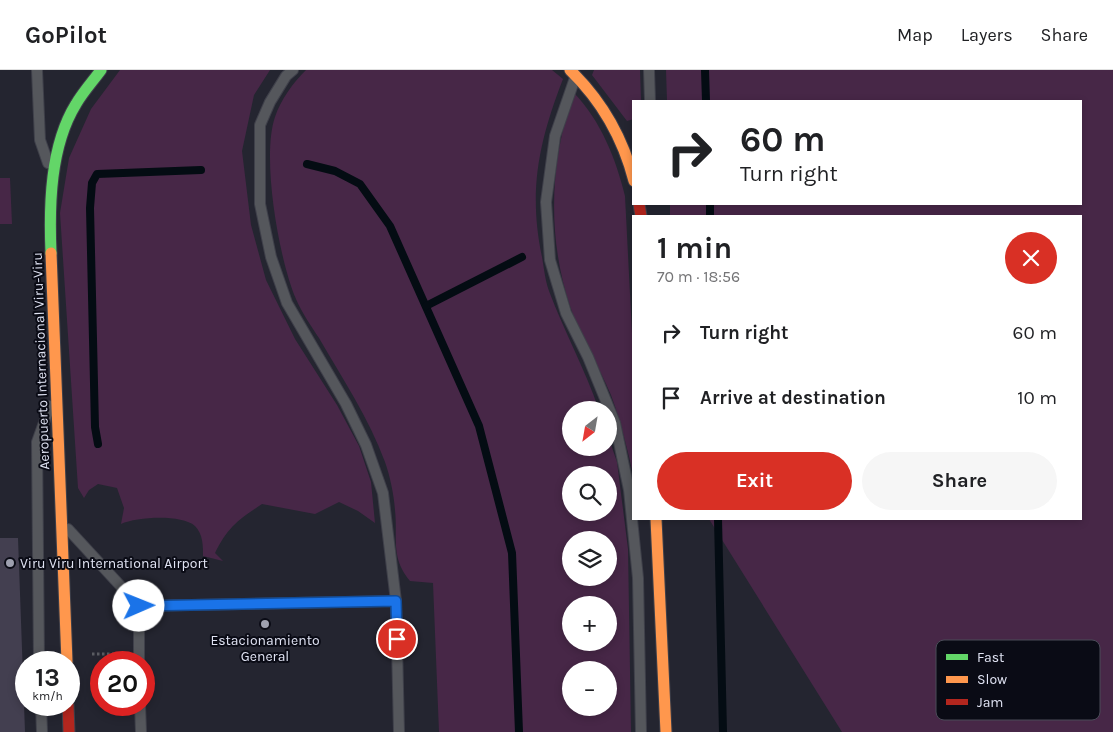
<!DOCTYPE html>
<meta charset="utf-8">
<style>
:root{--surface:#fff;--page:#f6f6f6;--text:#202124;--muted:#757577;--line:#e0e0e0;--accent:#d93025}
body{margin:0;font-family:Karla,sans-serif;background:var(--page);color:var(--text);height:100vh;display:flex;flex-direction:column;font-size:19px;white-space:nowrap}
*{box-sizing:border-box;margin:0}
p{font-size:16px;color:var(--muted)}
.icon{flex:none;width:28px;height:28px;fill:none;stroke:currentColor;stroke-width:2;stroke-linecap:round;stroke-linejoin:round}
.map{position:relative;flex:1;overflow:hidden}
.drawer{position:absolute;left:632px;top:145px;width:450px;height:305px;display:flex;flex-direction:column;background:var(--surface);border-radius:0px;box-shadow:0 2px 8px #0003}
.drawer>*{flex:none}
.banner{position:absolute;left:632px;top:30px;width:450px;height:105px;border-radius:0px;box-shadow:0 2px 8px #0003;background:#fff;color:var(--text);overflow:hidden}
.needle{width:32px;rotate:211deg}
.buttons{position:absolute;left:562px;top:331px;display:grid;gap:10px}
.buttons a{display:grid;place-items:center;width:55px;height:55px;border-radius:50%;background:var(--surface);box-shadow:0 2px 8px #0003;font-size:25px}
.speed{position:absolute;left:15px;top:581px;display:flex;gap:10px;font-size:25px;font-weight:700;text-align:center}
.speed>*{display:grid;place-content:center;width:65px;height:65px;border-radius:50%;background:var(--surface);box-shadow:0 2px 8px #0003;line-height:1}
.speed small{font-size:12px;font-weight:400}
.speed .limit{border:8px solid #d22;background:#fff;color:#111}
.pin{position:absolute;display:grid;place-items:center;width:42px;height:42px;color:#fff;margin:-21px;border:2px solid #fff;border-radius:50%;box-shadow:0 1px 5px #0007}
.me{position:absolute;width:55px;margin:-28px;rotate:89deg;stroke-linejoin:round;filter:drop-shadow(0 0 4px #0008)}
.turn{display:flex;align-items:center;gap:18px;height:105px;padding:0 25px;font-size:22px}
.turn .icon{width:65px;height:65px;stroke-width:2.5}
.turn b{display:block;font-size:35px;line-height:42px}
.round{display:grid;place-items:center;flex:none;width:52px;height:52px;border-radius:26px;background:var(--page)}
.summary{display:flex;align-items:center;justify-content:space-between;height:85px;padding:0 25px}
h1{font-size:30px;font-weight:700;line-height:38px}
.button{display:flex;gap:10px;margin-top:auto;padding:10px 25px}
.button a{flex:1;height:58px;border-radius:30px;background:var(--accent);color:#fff;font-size:20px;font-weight:700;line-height:58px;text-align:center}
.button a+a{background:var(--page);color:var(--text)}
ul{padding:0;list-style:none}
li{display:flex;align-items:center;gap:15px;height:65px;padding:0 25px}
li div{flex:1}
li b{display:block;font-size:19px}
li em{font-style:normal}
header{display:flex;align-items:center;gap:30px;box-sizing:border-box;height:70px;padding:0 25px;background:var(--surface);border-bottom:1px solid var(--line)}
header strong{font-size:24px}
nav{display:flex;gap:28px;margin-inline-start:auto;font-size:18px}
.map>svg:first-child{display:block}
.green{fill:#472747;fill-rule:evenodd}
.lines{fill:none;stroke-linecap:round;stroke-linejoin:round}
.stream{stroke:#040c13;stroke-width:8}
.building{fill:#433f50}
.lane-casing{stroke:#3f404a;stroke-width:12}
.fast-casing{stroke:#3f404a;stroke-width:13}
.slow-casing{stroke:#3f404a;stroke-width:13}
.jam-casing{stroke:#3f404a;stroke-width:13}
.path{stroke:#5a5c62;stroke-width:3;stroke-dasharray:2.5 2.5;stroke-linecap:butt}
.lane{stroke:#55575c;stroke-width:10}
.fast{stroke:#63d668;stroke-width:11}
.slow{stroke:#ff974d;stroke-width:11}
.jam{stroke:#b3261e;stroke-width:11}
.route-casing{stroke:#114b97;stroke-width:12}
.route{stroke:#1a73e8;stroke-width:9}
.poi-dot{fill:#9ea0af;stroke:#0a0b15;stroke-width:2}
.labels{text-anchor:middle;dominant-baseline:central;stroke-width:4;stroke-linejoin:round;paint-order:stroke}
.street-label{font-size:14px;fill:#e0e3f3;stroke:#0a0b15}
.poi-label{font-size:14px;fill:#e0e3f3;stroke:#0a0b15;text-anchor:start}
.key{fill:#0a0b15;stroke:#4a4c58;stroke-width:1}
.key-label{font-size:14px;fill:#e0e3f3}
</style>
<header>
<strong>GoPilot</strong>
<nav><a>Map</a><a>Layers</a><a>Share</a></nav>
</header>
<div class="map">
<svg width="1113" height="662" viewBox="0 0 1113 662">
<rect width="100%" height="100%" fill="#242530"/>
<g class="green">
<path d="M 120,0 L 270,0 L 254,25 L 242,81 L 251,155 L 266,210 L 295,269 L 337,335 L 359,376 L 371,412 L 375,453 L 358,441 L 339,432 L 315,444 L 262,434 C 238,450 228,457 215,483 L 223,491 L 203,486 C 203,476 203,464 195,456 C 181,444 137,447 121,454 L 124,438 L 117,418 L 98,414 L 89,420 L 84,428 L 78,418 L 60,143 L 69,88 L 91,39 Z"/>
<path d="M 306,0 L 552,0 L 563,9 C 539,71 528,121 542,187 C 544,198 545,210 549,221 C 564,261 585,299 599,340 L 571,340 L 571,378 L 609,378 L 609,369 L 617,392 L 628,479 L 631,662 L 439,662 L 433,513 L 410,511 C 390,487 398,468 395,440 C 394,425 390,406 385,392 C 369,348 342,308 319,268 C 311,256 302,243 296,229 C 279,190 261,87 275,47 C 281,29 293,13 306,0 ZM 571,405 L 609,405 L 609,442 L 571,442 ZM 571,470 L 609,470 L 609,508 L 571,508 ZM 571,535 L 609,535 L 609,572 L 571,572 ZM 571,600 L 609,600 L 609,638 L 571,638 Z"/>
<path d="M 594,0 L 640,0 L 641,31 L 634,31 L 634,49 L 627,51 L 592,5 Z"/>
<path d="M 666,0 L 1113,0 L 1113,662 L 842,662 L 709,449 L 1081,449 L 1081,146 L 670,146 L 670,134 L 1081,134 L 1081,31 L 667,31 Z"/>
<path d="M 574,23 C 601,51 616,89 625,126 L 634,302 L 634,409 C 628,381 621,352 611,325 C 599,296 581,269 571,239 C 547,169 549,92 574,23 Z"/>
<path d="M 0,108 L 10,108 L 12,154 L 0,154 Z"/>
</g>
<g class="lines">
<g class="stream">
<path d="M 705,0 L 706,31"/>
<path d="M 307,94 L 335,101 L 360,114 L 390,156 L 479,356 L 512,483 L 519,662"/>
<path d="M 710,134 L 710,146"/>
<path d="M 426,236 L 522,187"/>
<path d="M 98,374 L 95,357 L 90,138 L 92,113 L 97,104 L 201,100"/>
<path d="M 718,449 L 723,662"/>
</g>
</g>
<path class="building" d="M 0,468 L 18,468 L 25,662 L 0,662 Z"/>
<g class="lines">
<g class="lane-casing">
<g id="lane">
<path d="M 37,0 L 40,70 L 48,93"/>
<path d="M 293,0 L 286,6 L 270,32 L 260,55 L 260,134 L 271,187 L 287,233 L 346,334 L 366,375 L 383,423 L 396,531 L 399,662"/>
<path d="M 649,0 L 650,31"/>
<path d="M 575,8 L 555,66 L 546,132 L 550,190 L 566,243 L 588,287 L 615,353 L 629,420 L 638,508 L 641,662"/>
<path d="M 68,459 L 139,536 L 139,592"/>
<path d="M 139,536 L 396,531"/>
<path d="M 39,592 L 37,372 L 50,336"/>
<path d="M 41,635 L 42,662"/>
<path d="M 140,635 L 141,662"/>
</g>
</g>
<g class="fast-casing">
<path id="fast" d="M 51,183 C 49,136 50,76 76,34 C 83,22 93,11 101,0"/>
</g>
<g class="slow-casing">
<g id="slow">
<path d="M 570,0 C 602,31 623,68 634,111"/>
<path d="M 51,183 L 67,592"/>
<path d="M 656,449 L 666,662"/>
</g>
</g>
<g class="jam-casing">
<g id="jam">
<path d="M 639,134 L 641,146"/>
<path d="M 68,635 L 69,662"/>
</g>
</g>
<path class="path" d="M 92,584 L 121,584"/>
<use href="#lane" class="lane"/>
<use href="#fast" class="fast"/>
<use href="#slow" class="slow"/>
<use href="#jam" class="jam"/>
</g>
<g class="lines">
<g class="route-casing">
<path id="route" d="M 139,536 L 396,531 L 397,569"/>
</g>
<use href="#route" class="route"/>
</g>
<g class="poi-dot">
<circle cx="10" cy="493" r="5"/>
<circle cx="265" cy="554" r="5"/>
</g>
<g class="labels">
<g class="street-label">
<text transform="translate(41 291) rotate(-92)">Aeropuerto Internacional Viru-Viru</text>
</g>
<g class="poi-label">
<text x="20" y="493">Viru Viru International Airport</text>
<text x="265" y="570" text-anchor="middle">Estacionamiento<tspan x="265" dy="16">General</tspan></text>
</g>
</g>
<rect x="936" y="570" width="164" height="80" rx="8" class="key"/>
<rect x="946" y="584" width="22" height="6" fill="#63d668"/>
<rect x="946" y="606" width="22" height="7" fill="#ff974d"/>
<rect x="946" y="629" width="22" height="6" fill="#b3261e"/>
<g class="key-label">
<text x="977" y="592">Fast</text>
<text x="977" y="614">Slow</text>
<text x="977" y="637">Jam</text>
</g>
</svg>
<div class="buttons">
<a><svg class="needle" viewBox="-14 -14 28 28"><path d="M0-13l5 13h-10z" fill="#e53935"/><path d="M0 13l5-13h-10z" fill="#757577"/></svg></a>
<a><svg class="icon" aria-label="search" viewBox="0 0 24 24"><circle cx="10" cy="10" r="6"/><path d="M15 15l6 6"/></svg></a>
<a><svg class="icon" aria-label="layers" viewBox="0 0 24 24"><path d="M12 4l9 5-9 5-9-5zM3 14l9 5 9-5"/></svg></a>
<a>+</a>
<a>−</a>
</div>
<div class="speed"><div>13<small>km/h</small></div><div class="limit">20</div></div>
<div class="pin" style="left:397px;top:569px;background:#d93025"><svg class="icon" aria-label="arrive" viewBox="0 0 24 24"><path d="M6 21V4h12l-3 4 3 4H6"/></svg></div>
<svg class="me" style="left:139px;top:536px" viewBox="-20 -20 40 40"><circle r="19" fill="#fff"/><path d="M0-13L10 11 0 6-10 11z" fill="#1a73e8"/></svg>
<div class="banner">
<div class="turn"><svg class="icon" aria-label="right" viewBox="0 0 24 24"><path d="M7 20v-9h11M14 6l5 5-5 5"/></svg><div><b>60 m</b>Turn right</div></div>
</div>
<section class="drawer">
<div class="summary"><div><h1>1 min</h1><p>70 m · 18:56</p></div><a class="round" style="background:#d93025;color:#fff"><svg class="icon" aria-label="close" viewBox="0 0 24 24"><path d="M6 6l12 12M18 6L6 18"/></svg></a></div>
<ul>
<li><svg class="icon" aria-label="right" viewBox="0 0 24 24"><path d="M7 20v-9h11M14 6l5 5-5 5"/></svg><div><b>Turn right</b></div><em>60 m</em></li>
<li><svg class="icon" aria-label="arrive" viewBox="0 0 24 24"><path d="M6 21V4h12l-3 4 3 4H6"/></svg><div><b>Arrive at destination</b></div><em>10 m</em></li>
</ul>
<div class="button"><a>Exit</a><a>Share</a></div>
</section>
</div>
